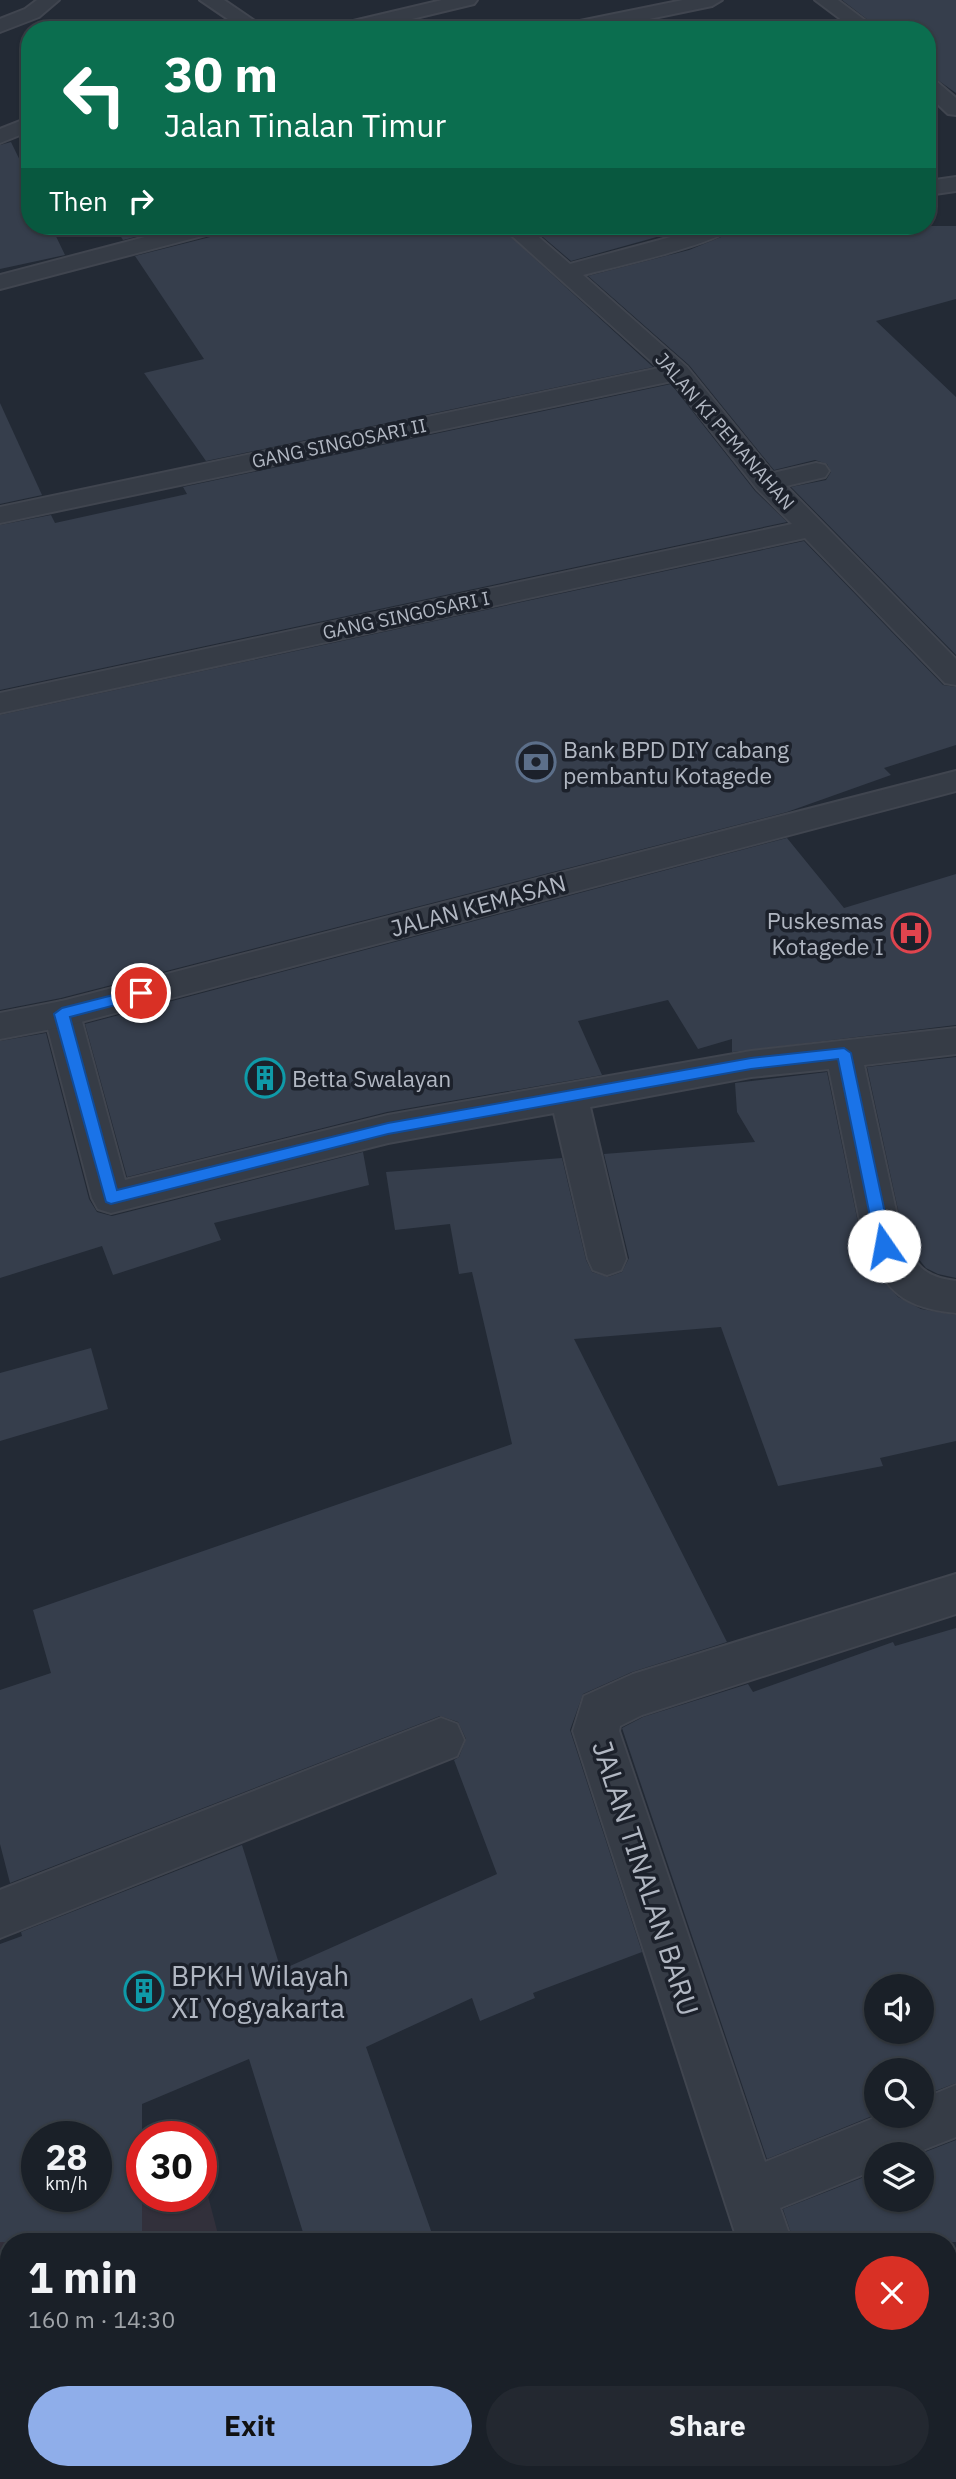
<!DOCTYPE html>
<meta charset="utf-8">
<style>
:root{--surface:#1a2028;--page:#232830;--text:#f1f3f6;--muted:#9fa3a8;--line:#383e45;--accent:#8faeea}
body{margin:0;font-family:"IBM Plex Sans",sans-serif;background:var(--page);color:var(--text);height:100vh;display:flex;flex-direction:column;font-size:26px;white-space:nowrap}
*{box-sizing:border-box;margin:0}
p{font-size:23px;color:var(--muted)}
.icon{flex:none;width:38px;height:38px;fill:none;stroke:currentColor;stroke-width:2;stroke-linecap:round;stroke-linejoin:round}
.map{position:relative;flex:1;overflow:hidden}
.panel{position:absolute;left:0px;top:2233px;width:957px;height:247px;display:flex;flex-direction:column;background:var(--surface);border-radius:28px 28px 0 0;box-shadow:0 2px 5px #0004,0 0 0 2px var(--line)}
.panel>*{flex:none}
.banner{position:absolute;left:21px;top:21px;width:915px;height:214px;border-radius:28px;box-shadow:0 2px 5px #0004,0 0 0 2px var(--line);background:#0b6e4f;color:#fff;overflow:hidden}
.tools{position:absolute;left:864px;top:1974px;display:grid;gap:14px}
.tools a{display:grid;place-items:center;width:70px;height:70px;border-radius:50%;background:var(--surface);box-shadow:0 2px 5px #0004,0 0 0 2px var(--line);font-size:35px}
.speed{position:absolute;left:21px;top:2121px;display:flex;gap:14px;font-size:35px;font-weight:700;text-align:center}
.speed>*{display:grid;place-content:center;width:91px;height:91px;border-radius:50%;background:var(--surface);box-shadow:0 2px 5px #0004,0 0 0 2px var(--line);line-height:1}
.speed small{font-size:18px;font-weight:400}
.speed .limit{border:10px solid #d22;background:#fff;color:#111}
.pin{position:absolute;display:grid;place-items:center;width:60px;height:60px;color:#fff;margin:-30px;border:4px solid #fff;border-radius:50%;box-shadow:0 2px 7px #0007}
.me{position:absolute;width:77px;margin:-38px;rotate:348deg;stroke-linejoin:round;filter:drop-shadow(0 0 5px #0008)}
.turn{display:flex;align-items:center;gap:24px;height:147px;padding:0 28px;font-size:32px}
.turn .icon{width:91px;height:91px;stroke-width:2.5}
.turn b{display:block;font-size:49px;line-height:60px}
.then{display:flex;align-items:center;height:66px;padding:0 28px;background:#0003;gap:14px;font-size:26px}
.round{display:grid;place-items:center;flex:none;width:74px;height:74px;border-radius:37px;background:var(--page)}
.overview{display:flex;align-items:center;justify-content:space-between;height:119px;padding:0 28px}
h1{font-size:42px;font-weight:700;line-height:52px}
.cta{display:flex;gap:14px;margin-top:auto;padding:14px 28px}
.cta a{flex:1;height:80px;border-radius:42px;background:var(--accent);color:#111;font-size:28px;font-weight:700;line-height:80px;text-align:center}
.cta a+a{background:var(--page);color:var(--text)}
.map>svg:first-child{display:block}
.medical{fill:#32303b}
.building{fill:#363e4c;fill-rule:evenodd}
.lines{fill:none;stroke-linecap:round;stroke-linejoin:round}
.minor-casing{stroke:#40454f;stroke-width:4}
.tertiary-casing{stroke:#40454f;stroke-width:4}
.minor{fill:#363c46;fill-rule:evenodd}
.tertiary{fill:#363c46;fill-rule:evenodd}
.route{fill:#1a73e8;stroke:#114b97;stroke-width:2}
.labels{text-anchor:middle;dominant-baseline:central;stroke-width:7;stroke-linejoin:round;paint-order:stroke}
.far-street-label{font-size:19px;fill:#b1b7c2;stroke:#1c212b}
.poi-label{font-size:23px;fill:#b1b7c2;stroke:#1c212b;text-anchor:start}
.street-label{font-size:23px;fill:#b1b7c2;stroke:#1c212b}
.near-street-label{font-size:28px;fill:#b1b7c2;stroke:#1c212b}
.near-poi-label{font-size:28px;fill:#b1b7c2;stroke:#1c212b;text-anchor:start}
</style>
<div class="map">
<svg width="956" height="2479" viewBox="0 0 956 2479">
<rect width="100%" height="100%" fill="#232a35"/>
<path class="medical" d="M 201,2169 L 220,2242 L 9,2242 L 9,2471 L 183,2471 L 165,2479 L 0,2479 L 0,2219 L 142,2196 L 201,2196 Z"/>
<g class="building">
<path d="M 842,0 L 956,0 L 956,93 L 928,73 L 928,30 L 881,30 Z"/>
<path d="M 11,142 L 30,181 L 30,226 L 51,226 L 65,255 L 0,269 L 0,145 Z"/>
<path d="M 114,226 L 178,226 L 123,240 Z"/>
<path d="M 228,226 L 499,226 L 653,367 L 206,461 L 144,373 L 204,359 L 135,256 L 222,234 Z"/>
<path d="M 530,226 L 696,226 L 571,261 Z"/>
<path d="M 735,226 L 956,226 L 956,299 L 876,321 L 956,397 L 956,655 L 791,487 L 826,480 L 831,472 L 827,464 L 815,460 L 774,470 L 689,365 L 588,276 L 689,250 L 726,235 Z"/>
<path d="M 671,384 L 755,491 L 787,522 L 0,690 L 0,525 L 51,515 L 55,523 L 187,494 L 183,487 Z"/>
<path d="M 0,403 L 42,495 L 0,504 Z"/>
<path d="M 804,541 L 943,685 L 956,687 L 956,745 L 884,768 L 891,775 L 787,812 L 61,998 L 0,1010 L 0,715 Z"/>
<path d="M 787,838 L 844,908 L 956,874 L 956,1025 L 732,1052 L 732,1039 L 698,1049 L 668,1000 L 578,1021 L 602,1075 L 387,1112 L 127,1177 L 85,1024 Z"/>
<path d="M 46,1033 L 89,1199 L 97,1212 L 112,1216 L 363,1152 L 369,1185 L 214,1223 L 221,1240 L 113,1275 L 102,1246 L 0,1278 L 0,1041 Z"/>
<path d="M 956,1057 L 956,1278 L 938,1274 L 926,1268 L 905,1242 L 867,1067 Z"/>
<path d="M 827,1072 L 863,1247 L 880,1277 L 898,1297 L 921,1309 L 956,1315 L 956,1441 L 880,1458 L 883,1466 L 778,1486 L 721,1327 L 574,1339 L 727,1642 L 632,1672 L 583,1694 L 570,1730 L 642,1952 L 533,1993 L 535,1998 L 480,2021 L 472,1998 L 366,2047 L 435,2242 L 306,2242 L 249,2059 L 142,2104 L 142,2242 L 0,2242 L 0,1944 L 22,1936 L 21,1932 L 242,1845 L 281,1970 L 497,1874 L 454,1760 L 459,1757 L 466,1739 L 458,1722 L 440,1716 L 10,1883 L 0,1844 L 0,1690 L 51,1673 L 33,1610 L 512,1444 L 472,1272 L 459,1274 L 450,1224 L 395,1230 L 386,1172 L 562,1158 L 586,1260 L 592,1272 L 608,1277 L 622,1272 L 629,1258 L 604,1154 L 755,1142 L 737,1112 L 735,1083 ZM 37,2137 L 96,2137 L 96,2196 L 37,2196 Z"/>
<path d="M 91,1348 L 108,1409 L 0,1441 L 0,1373 Z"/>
<path d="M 956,1628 L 956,2083 L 922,2096 L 922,2070 L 877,2070 L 877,2114 L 767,2159 L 622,1728 L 643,1717 L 748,1684 L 753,1692 L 893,1642 L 895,1646 ZM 877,1986 L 922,1986 L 922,2032 L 877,2032 Z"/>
<path d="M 956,2140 L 956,2242 L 794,2242 L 783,2209 L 877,2172 L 877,2200 L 922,2200 L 922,2154 L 920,2154 Z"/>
</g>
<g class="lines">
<g class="minor-casing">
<g id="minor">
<path d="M 37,0 L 59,0 L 39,17 L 0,32 L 0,19 L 25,9 Z"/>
<path d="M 200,0 L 224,0 L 268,30 L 244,30 Z"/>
<path d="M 442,0 L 477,0 L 474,4 L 366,30 L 329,30 L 332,26 Z"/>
<path d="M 683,0 L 722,0 L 712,6 L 596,30 L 555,30 L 565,24 Z"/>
<path d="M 815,0 L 838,0 L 878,30 L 855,30 Z"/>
<path d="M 928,78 L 935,80 L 956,98 L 956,115 L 948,114 L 928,95 Z"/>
<path d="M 30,117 L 30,131 L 0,143 L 0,129 Z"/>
<path d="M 956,177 L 956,191 L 928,195 L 928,181 Z"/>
<path d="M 187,226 L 225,226 L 221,231 L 0,289 L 0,275 Z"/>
<path d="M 501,226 L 526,226 L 570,264 L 682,234 L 702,226 L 733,226 C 723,243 609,268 583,275 L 687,367 L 773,473 L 816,463 L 825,465 L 829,471 L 825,477 L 786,486 L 956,659 L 956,685 L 945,683 L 805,538 L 0,713 L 0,693 L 792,524 L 757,489 L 672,381 L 0,523 L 0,507 L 659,368 Z"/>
<path d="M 62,1001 L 74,1005 L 80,1014 L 125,1180 L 388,1115 L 751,1051 L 956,1028 L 956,1054 L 864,1065 L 903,1243 C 919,1268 925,1277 956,1281 L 956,1313 C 902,1307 889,1293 865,1246 L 829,1069 L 751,1077 L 590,1107 L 626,1259 L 621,1270 L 607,1275 L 593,1270 L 588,1259 L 554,1113 L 388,1143 L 111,1213 L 98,1209 L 92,1198 L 44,1014 L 50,1005 Z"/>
<path d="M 956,1574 L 956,1614 L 642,1715 L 620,1726 L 619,1731 L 765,2162 L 879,2116 L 922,2116 L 922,2099 L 956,2085 L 956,2137 L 913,2154 L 877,2154 L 877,2169 L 780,2208 L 792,2242 L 738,2242 L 573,1731 L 584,1696 L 633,1674 Z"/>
<path d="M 441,1718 L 457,1724 L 464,1740 L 457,1756 L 0,1938 L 0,1890 Z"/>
<path d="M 807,2471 L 865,2471 L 868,2479 L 810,2479 Z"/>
</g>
</g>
<g class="tertiary-casing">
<path id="tertiary" d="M 956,771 L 956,791 L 62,1027 L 0,1039 L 0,1013 L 62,1001 Z"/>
</g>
<use href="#minor" class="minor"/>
<use href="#tertiary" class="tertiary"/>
</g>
<path class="route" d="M 141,988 L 146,989 L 148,993 L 146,997 L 70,1017 L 117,1190 L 388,1123 L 751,1058 L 844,1048 L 851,1053 L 892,1246 L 884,1252 L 876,1246 L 838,1059 L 751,1069 L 388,1134 L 111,1204 L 106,1202 L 54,1014 L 62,1008 Z"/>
<defs>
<g id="bank-ring" transform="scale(2.0125)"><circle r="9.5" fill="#1c212b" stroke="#5c6f8a" stroke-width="1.5"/><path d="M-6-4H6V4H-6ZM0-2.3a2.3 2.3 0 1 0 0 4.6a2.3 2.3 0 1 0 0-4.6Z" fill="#5c6f8a"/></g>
<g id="hospital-ring" transform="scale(2.0125)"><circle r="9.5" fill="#1c212b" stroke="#e0444e" stroke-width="1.5"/><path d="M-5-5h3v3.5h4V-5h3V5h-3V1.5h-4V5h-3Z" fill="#e0444e"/></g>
<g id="building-ring" transform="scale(2.0125)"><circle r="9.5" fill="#1c212b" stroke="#0f9aa8" stroke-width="1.5"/><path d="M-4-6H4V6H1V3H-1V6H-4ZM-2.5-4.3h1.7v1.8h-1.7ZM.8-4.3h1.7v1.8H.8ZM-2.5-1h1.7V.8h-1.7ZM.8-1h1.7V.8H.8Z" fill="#0f9aa8"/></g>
</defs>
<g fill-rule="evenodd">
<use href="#bank-ring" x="536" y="762"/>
<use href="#hospital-ring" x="911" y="933"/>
<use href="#building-ring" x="265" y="1078"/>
<use href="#building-ring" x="144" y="1991"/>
</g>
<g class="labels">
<g class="far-street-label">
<text transform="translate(725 431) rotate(49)">JALAN KI PEMANAHAN</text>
<text transform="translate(339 443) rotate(-12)">GANG SINGOSARI II</text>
<text transform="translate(406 615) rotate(-12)">GANG SINGOSARI I</text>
</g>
<g class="poi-label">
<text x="563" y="749">Bank BPD DIY cabang<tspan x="563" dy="26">pembantu Kotagede</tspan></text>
<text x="884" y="920" text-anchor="end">Puskesmas<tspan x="884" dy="26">Kotagede I</tspan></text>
<text x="292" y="1078">Betta Swalayan</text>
</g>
<g class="street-label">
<text transform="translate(478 905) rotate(-15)">JALAN KEMASAN</text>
</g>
<g class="near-street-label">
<text transform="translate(646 1878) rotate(72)">JALAN TINALAN BARU</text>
</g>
<g class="near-poi-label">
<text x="171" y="1975">BPKH Wilayah<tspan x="171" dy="32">XI Yogyakarta</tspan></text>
</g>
</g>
</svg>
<div class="tools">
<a><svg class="icon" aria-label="sound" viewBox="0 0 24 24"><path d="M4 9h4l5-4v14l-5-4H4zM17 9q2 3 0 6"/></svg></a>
<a><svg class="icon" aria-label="search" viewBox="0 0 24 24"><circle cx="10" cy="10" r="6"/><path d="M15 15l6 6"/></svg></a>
<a><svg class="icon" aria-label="layers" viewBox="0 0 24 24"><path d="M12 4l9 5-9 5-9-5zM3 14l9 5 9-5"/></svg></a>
</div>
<div class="speed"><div>28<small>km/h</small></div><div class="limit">30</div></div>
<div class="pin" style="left:141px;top:993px;background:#d93025"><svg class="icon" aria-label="arrive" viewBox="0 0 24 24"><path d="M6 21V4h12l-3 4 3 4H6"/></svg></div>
<svg class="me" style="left:884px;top:1246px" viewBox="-20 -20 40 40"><circle r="19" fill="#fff"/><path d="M0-13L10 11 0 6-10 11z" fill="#1a73e8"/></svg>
<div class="banner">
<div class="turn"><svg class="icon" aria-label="left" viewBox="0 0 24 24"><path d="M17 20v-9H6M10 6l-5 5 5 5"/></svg><div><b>30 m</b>Jalan Tinalan Timur</div></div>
<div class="then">Then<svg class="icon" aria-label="right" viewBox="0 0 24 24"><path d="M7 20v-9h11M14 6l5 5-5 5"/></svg></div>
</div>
<section class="panel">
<div class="overview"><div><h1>1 min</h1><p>160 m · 14:30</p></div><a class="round" style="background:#d93025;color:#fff"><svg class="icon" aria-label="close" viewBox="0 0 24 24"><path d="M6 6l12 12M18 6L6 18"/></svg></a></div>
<div class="cta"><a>Exit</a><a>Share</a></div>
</section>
</div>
